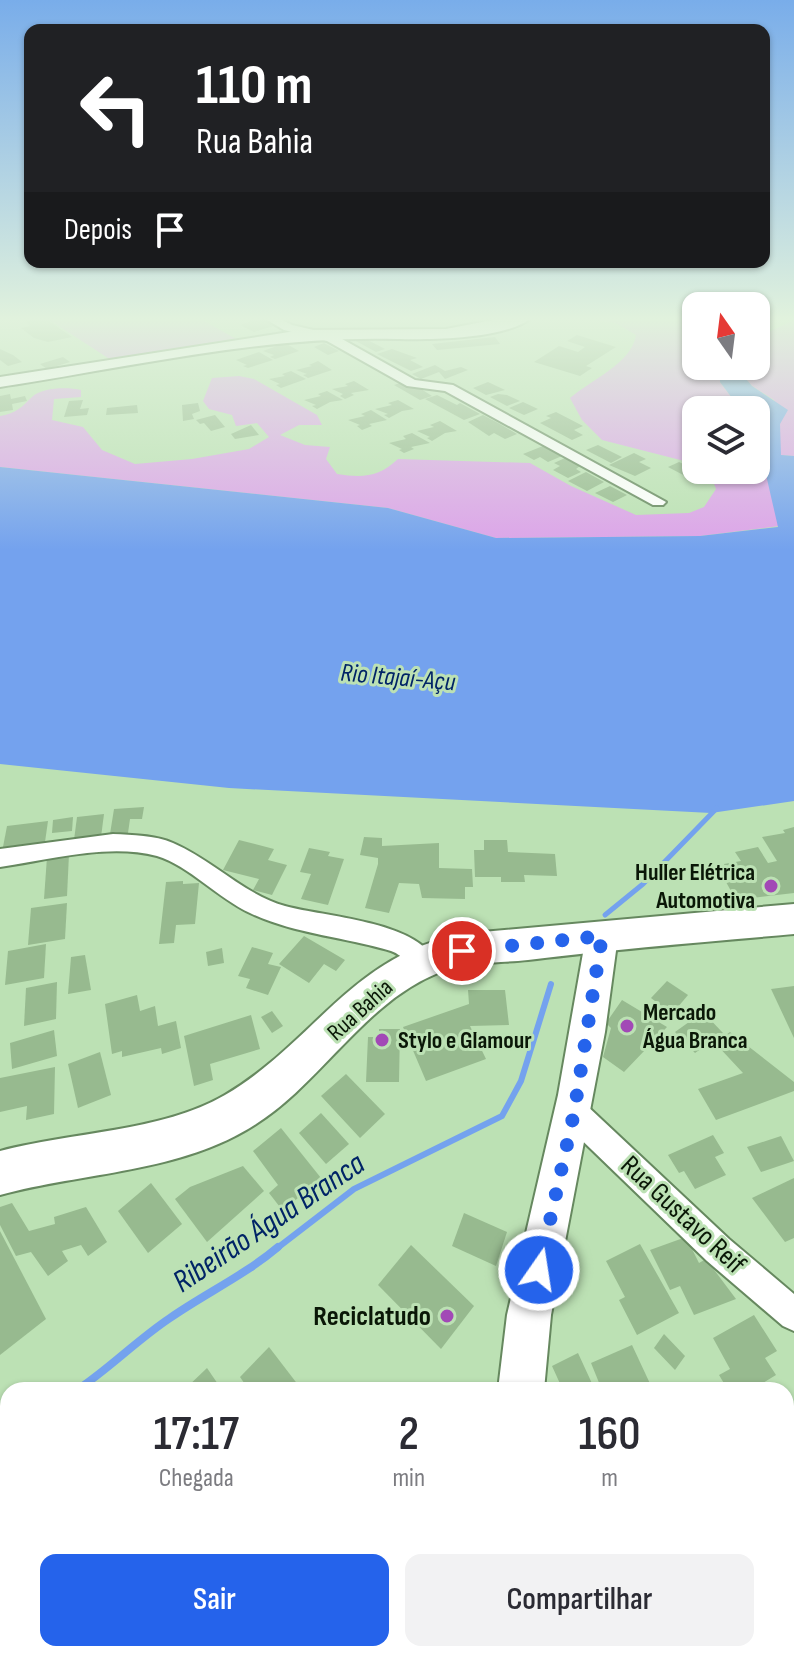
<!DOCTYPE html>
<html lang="pt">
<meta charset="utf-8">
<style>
:root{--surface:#fff;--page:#f2f2f3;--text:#2b2b33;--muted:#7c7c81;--accent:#2563eb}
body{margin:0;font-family:"Sofia Sans Condensed",sans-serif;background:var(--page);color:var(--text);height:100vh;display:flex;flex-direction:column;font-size:30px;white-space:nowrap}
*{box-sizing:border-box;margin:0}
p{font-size:26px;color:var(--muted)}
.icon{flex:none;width:44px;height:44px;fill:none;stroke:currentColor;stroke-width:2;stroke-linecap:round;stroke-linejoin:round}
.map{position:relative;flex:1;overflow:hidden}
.drawer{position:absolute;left:0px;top:1382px;width:794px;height:280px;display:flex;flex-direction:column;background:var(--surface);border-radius:24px 24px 0 0;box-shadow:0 2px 6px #0004}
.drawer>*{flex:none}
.guide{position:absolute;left:24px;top:24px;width:746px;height:244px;border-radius:16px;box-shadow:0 2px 6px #0004;background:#202124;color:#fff;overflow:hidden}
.needle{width:52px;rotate:346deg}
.tools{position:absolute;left:682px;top:292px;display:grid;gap:16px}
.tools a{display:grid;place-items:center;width:88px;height:88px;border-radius:16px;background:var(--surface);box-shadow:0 2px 6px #0004;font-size:40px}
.pin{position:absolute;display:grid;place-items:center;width:68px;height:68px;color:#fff;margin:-34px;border:4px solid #fff;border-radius:50%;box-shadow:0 2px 8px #0007}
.me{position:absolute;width:88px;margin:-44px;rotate:13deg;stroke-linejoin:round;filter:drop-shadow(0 0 6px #0008)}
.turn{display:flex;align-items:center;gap:28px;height:168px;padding:0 40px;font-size:36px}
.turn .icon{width:104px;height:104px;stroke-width:2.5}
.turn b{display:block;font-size:56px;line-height:68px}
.then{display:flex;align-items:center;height:76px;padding:0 40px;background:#0003;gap:16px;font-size:30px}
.eta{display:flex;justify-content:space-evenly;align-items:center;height:136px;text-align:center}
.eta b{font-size:48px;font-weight:600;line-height:56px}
.action{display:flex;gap:16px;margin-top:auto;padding:16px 40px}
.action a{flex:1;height:92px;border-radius:16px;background:var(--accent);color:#fff;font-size:32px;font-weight:600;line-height:92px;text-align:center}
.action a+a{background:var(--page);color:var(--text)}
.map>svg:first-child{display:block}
.green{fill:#dca3e9}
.water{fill:#74a2ee}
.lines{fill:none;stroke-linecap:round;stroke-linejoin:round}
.stream-far2{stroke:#74a2ee;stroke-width:5}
.stream-far1{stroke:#74a2ee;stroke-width:6}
.stream{stroke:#74a2ee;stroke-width:8}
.building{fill:#97ba8f}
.street-casing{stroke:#66885f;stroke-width:4}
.secondary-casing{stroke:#66885f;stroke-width:4}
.primary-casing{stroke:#66885f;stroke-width:4}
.street{fill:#fff;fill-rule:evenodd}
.secondary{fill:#fff;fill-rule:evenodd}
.primary{fill:#fff;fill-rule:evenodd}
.route{stroke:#2563eb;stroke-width:14;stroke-dasharray:0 25.2}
.poi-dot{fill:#a249b6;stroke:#bce1b4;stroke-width:3}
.labels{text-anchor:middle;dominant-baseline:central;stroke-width:6;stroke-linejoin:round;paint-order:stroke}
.poi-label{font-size:24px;font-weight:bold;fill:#0a1707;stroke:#bce1b4;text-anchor:start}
.street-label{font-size:24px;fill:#0a1707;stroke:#bce1b4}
.water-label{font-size:26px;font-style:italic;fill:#002466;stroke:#bce1b4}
.near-street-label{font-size:28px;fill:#0a1707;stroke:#bce1b4}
.near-poi-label{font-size:28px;font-weight:bold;fill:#0a1707;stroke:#bce1b4;text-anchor:end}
.near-water-label{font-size:32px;font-style:italic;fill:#002466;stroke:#bce1b4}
</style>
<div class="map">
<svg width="794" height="1662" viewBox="0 0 794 1662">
<rect width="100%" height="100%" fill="#bce1b4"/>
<g class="green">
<path d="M 45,317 L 197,317 L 238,340 L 111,360 Z"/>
<path d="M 581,317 L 696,317 L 696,366 L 720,366 L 720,382 L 741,410 L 696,410 L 696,464 L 602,440 L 582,420 L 570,398 C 591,380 632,363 636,335 L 616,323 Z"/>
<path d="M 794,320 L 794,456 L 780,455 L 780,424 L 774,400 L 752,386 L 735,366 L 756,366 L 756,338 Z"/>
<path d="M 239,376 L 254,379 L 317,415 L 322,425 L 299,425 L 280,435 L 305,445 L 330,447 L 326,459 L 337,474 C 363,478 379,477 398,459 L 530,463 L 571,486 L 636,515 L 689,513 L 704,507 L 716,489 L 709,470 L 756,470 L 756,431 L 779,526 L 700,536 L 496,538 L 388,508 L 0,467 L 0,416 C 15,414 22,407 32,397 C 42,387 68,387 81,390 L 81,397 L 54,399 L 52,420 L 83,427 L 102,450 L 135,464 L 192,459 L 249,449 L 269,437 L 257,423 L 236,426 L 232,415 L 209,409 L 203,401 L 212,378 Z"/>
<path d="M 786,1443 L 794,1446 L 794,1605 L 786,1591 Z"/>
</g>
<path class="water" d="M 720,366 L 735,366 L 752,386 L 788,410 L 780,424 L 781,455 L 794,456 L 794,801 L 711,813 L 229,788 L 0,764 L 0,467 L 388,508 L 496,538 L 700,536 L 778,527 L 756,431 L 756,410 L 741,410 L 720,382 Z"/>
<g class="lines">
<path class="stream-far2" d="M 605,915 L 643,884 L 717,808"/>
<path class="stream-far1" d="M 276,1249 L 354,1189 L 502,1116 L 521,1081 L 551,984"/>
<g class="stream">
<path d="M 77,1390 C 110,1368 137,1340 170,1318 C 206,1293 245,1275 278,1247"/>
<path d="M 0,1424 L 8,1419"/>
</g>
</g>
<g class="building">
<path d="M 43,317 L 72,337 L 48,342 L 34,338 L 21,328 L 30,326 L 25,322 Z"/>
<path d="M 263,317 L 277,325 L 254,332 L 240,325 Z"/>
<path d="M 358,335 L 385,349 L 376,352 L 354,340 L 352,337 Z"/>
<path d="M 577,335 L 616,347 L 586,366 L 592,368 L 580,376 L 534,362 L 559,346 L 578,352 L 585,347 L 567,341 Z"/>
<path d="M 495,337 L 500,344 L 437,350 L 432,344 Z"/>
<path d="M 285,343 L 299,351 L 275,359 L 270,357 L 274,355 L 263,351 Z"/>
<path d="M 324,343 L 339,351 L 328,355 L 314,347 Z"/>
<path d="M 0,349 L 13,355 L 22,362 L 8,366 L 0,360 Z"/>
<path d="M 392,349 L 417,358 L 410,360 L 423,367 L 411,371 L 377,354 Z"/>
<path d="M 259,352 L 273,360 L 248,368 L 243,366 L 247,365 L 236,360 Z"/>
<path d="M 63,357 L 70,362 L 47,369 L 40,364 Z"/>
<path d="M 318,361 L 332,370 L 308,378 L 303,375 L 307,374 L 296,370 L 312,366 L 309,365 Z"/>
<path d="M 435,365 L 445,371 L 461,367 L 468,370 L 445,379 L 439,372 L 421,379 L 412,374 Z"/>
<path d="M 291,371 L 306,379 L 281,388 L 276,385 L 280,384 L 269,379 L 285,376 L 282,374 Z"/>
<path d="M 354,381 L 369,390 L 351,393 L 354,395 L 345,399 L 340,396 L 343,394 L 332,389 L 348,386 L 345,384 Z"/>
<path d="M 403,382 L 418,387 L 432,396 L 420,400 L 394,385 Z"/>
<path d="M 488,382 L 505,390 L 486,395 L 473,388 Z"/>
<path d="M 327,391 L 343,400 L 330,402 L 317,409 L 312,406 L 316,405 L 304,400 L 321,396 L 318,394 Z"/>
<path d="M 10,394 L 11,399 L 25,396 L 27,401 L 12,404 L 13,410 L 0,412 L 0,396 Z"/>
<path d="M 498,394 L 507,395 L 520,401 L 507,406 L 490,397 Z"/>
<path d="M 437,395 L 457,405 L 460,403 L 480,414 L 464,420 L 425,399 Z"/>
<path d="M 83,400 L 80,409 L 89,408 L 87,415 L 64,417 L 69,401 Z"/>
<path d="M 398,400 L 414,409 L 402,411 L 389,418 L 384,415 L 388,414 L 375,409 L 392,405 L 388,403 Z"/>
<path d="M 523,402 L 538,409 L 524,415 L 509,408 Z"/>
<path d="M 198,403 L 200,411 L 192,414 L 194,419 L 183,421 L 182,405 Z"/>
<path d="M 137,405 L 138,413 L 106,415 L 107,408 Z"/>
<path d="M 371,410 L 387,420 L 369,424 L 372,426 L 362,430 L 357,426 L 360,425 L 348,420 L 365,416 L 361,414 Z"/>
<path d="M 556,412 L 583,426 L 574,430 L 583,435 L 572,440 L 540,423 L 551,418 L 546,416 Z"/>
<path d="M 215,415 L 225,427 L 211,431 L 204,423 L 200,424 L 196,420 Z"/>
<path d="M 483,415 L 500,424 L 517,434 L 505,439 L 494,433 L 489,436 L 468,422 Z"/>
<path d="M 440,421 L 457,431 L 445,433 L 432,441 L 427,438 L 430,437 L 417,431 L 434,427 L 430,425 Z"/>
<path d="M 251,425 L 259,435 L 235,439 L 231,434 Z"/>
<path d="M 412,433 L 430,443 L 411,447 L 414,449 L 404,453 L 399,450 L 402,449 L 389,443 L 406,439 L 403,436 Z"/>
<path d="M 598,445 L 622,457 L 611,463 L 586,450 Z"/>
<path d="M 543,446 L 562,456 L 548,462 L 540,457 L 534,460 L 523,454 Z"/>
<path d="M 634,453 L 646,459 L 639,462 L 651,468 L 635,476 L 609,465 Z"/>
<path d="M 565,458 L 580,466 L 576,469 L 581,472 L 568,478 L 553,470 L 560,466 L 554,463 Z"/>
<path d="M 679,462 L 696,470 L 700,472 L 689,478 L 668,467 Z"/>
<path d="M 586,472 L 604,482 L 587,491 L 568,481 Z"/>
<path d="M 610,486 L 627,495 L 613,502 L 595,493 Z"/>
<path d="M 144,807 L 142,819 L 130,819 L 128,833 L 110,834 L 114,809 Z"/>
<path d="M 104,814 L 101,837 L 74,840 L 77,817 Z"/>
<path d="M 73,817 L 72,831 L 52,833 L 53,820 Z"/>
<path d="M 48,821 L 45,842 L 3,847 L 7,826 Z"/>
<path d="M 794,827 L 794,893 L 736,900 L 726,882 L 731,881 L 724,864 L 741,861 L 735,852 L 758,847 L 768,863 L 777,861 L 762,837 L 785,833 L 783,830 Z"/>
<path d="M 364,837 L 382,838 L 382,846 L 439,843 L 439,868 L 472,869 L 473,887 L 465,887 L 465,899 L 422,898 L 419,884 L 399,883 L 389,913 L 365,908 L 378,864 L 378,858 L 360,855 Z"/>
<path d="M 239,840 L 274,849 L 268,860 L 287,865 L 272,895 L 253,890 L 259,879 L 223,870 Z"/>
<path d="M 484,840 L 507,840 L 508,852 L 555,854 L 557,876 L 524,875 L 525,882 L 501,882 L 501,877 L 475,877 L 474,850 L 484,850 Z"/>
<path d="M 309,848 L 330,852 L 328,856 L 344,859 L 328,905 L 301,899 L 311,874 L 300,872 Z"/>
<path d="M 69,854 L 67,896 L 44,899 L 47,857 Z"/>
<path d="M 183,881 L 183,884 L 199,883 L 195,924 L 176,925 L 174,943 L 159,944 L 166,882 Z"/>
<path d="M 67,903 L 65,939 L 28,945 L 31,908 Z"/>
<path d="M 304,936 L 345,960 L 336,971 L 324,964 L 309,983 L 279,964 Z"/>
<path d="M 46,944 L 44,978 L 5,985 L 8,951 Z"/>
<path d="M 252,947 L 273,953 L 268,964 L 281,967 L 268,995 L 246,988 L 250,979 L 238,976 Z"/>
<path d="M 222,948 L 224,963 L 208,966 L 206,952 Z"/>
<path d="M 85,955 L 91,990 L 68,994 L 71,957 Z"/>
<path d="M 667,981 L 688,995 L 672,1014 L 651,998 Z"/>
<path d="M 57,982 L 56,1019 L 24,1026 L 26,988 Z"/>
<path d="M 794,986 L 794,1038 L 771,989 Z"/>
<path d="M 468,990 L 505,990 L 509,1025 L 470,1026 L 486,1059 L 426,1081 L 403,1027 L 469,1004 Z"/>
<path d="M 137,995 L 140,1011 L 155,1006 L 158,1026 L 176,1021 L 181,1048 L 162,1054 L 161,1048 L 122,1057 L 122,1051 L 112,1054 L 105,1004 Z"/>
<path d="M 622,1000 L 667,1027 L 624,1072 L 603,1057 L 611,1028 L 606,1023 Z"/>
<path d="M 272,1011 L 283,1026 L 272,1033 L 261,1017 Z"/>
<path d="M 703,1012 L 723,1033 L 695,1053 L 675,1032 Z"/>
<path d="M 251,1015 L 260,1049 L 210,1064 L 213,1080 L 194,1086 L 184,1036 Z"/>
<path d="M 379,1029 L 400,1029 L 399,1082 L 366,1082 L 368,1037 L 379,1037 Z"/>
<path d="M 54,1030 L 57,1056 L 12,1069 L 10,1043 Z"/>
<path d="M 730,1032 L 794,1082 L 794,1091 L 716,1120 L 698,1089 L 743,1073 L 715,1043 Z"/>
<path d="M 100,1052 L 111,1095 L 78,1108 L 68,1064 Z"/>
<path d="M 55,1067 L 54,1114 L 26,1120 L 27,1106 L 0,1112 L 0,1078 Z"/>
<path d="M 346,1074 L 385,1114 L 360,1138 L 321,1096 Z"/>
<path d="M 321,1113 L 349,1144 L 326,1164 L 299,1133 Z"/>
<path d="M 281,1128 L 321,1178 L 283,1211 L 269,1193 L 278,1185 L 253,1151 Z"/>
<path d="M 713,1135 L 724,1153 L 715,1157 L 726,1175 L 695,1189 L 684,1171 L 679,1173 L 668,1155 Z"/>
<path d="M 781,1136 L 794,1161 L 761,1172 L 747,1147 Z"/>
<path d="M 243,1166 L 264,1191 L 207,1242 L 175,1199 L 190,1187 Z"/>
<path d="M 794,1178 L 794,1238 L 785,1242 L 752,1198 Z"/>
<path d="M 151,1183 L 182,1224 L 148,1253 L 118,1211 Z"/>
<path d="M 12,1203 L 29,1231 L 55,1224 L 54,1217 L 86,1207 L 107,1242 L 88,1256 L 81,1245 L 62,1251 L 68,1261 L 48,1276 L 31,1252 L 16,1256 L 0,1225 L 0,1207 Z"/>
<path d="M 464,1213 L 507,1232 L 496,1266 L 452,1246 Z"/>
<path d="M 0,1231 L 46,1319 L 0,1355 Z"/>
<path d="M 686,1237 L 699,1263 L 706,1259 L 736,1299 L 694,1315 L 680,1286 L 670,1290 L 650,1250 Z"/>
<path d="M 640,1244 L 679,1313 L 637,1335 L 619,1300 L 625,1297 L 606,1261 Z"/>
<path d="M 411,1245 L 474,1306 L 441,1349 L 378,1285 Z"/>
<path d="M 754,1315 L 777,1351 L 765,1358 L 776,1375 L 751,1390 L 728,1390 L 719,1375 L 730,1369 L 713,1338 Z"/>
<path d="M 664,1334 L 685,1356 L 675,1370 L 654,1348 Z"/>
<path d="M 632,1345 L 653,1390 L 602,1390 L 591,1363 Z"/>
<path d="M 269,1347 L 302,1390 L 249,1390 L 240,1377 Z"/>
<path d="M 578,1353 L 595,1390 L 557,1390 L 562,1388 L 552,1366 Z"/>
<path d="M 207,1368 L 222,1390 L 184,1390 Z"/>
<path d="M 8,1535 L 8,1613 L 0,1621 L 0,1543 Z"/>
<path d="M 46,1654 L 80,1654 L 83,1662 L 37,1662 Z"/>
<path d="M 143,1654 L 182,1654 L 186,1662 L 146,1662 Z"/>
<path d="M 252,1654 L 279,1654 L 284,1662 L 245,1662 Z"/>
<path d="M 669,1654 L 692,1654 L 695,1662 L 653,1662 Z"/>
<path d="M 747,1654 L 780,1654 L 783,1662 L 750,1662 Z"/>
</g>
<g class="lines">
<g class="street-casing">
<g id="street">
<path d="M 262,317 L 277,317 L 292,325 L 335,335 L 415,380 L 453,385 L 666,502 L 663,505 L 653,505 L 445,391 L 407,386 L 327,341 L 284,330 Z"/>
<path d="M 113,834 C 133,835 154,835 173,843 C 213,860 243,894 285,906 C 325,917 416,921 435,961 L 432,969 C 412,976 407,956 391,951 C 344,937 294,934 250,913 C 219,899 188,865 157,856 C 108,843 49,860 0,867 L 0,849 Z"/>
<path d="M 574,1099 L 584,1103 L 729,1239 L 794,1294 L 794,1331 L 783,1326 L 707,1261 L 564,1123 L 560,1113 L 564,1103 Z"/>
<path d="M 503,1654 L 563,1654 L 567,1662 L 506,1662 Z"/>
</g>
</g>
<g class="secondary-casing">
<g id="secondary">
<path d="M 508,317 L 533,317 C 507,339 431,340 397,339 C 266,335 130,367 0,387 L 0,377 L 302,330 L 446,329 Z"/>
<path d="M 602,922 L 614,926 L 618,936 L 605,1032 L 551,1315 L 544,1390 L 498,1390 L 507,1315 L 558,1095 L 586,936 L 590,926 Z"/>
<path d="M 546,1654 L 600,1654 L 603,1662 L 549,1662 Z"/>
</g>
</g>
<g class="primary-casing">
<path id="primary" d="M 794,904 L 794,934 C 705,942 616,949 528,960 C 499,963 465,962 438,973 C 364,1003 322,1082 256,1124 C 181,1173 84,1172 0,1195 L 0,1151 C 70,1132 162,1132 225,1095 C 317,1041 354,950 471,933 Z"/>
</g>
<use href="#street" class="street"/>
<use href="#secondary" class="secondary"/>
<use href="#primary" class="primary"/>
</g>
<linearGradient id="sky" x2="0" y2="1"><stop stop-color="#79adea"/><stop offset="0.58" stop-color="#e1f2dd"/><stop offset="1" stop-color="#e1f2dd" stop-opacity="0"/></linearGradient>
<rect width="794" height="550" fill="url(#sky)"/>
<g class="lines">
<path class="route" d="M 462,951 L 602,936 L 574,1113 L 539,1270"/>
</g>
<g class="poi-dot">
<circle cx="771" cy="886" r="8"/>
<circle cx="627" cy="1026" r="8"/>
<circle cx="382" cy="1040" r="8"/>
<circle cx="447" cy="1316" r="8"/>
</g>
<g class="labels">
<g class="poi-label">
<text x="755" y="872" text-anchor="end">Huller Elétrica<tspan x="755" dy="28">Automotiva</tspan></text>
<text x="643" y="1012">Mercado<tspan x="643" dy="28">Água Branca</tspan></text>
<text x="398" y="1040">Stylo e Glamour</text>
</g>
<g class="street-label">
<text transform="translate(360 1010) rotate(-42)">Rua Bahia</text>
</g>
<g class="water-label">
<text transform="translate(398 678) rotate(5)">Rio Itajaí-Açu</text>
</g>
<g class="near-street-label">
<text transform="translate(683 1215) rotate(43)">Rua Gustavo Reif</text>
</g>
<g class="near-poi-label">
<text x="431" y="1316">Reciclatudo</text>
</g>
<g class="near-water-label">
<text transform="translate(269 1223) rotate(-34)">Ribeirão Água Branca</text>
</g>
</g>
</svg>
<div class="tools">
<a><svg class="needle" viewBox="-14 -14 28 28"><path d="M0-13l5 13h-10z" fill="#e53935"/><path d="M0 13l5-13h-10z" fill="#7c7c81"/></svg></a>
<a><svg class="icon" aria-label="layers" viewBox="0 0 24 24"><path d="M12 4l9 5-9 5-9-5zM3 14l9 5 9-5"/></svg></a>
</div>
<div class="pin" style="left:462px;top:951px;background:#d93025"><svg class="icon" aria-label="arrive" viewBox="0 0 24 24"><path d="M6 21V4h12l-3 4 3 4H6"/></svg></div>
<svg class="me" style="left:539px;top:1270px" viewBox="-20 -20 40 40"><circle r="17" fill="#2563eb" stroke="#fff" stroke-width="3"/><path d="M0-11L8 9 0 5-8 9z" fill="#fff"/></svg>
<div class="guide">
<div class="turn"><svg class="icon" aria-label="left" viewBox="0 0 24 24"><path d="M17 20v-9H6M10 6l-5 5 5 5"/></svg><div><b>110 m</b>Rua Bahia</div></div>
<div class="then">Depois<svg class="icon" aria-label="arrive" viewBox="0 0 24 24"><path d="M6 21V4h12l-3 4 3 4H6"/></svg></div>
</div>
<section class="drawer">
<div class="eta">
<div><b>17:17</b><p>Chegada</p></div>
<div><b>2</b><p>min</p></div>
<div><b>160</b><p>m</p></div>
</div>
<div class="action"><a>Sair</a><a>Compartilhar</a></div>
</section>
</div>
